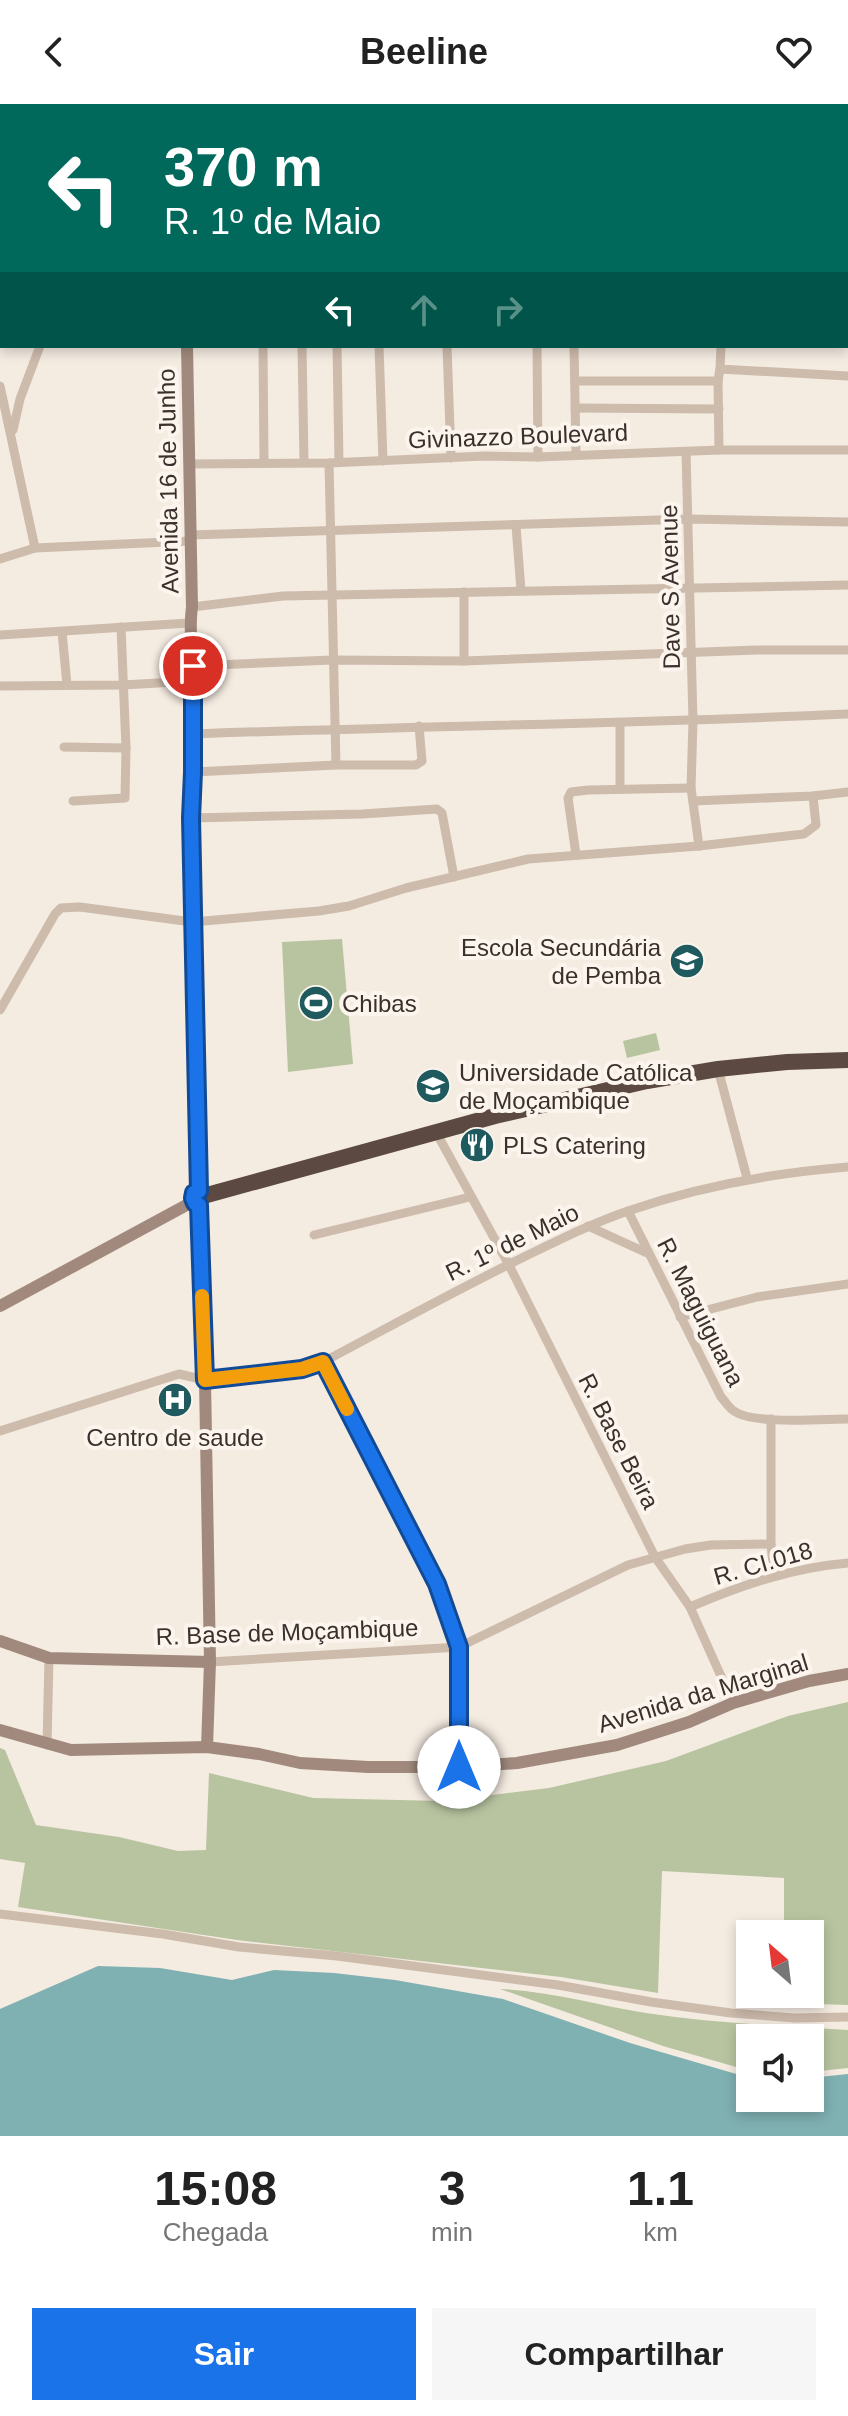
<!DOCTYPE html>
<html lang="pt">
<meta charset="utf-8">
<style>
:root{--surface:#fff;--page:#f6f6f6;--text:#222;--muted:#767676;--accent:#1a73e8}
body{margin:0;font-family:Arial,sans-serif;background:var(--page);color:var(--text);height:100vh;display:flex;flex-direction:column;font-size:30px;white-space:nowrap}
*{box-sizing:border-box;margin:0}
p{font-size:26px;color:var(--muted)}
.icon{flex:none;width:44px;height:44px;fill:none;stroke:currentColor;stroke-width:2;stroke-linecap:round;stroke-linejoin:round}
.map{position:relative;height:2032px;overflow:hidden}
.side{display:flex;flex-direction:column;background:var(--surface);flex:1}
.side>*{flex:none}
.top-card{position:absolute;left:0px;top:0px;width:848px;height:244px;box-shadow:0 4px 12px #0003;background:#00695c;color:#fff;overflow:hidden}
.needle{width:52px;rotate:332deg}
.controls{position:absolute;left:736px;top:1816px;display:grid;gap:16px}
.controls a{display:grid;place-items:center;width:88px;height:88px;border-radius:0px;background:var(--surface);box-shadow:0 4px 12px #0003;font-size:40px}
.pin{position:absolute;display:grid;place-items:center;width:68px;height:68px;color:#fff;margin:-34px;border:4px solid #fff;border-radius:50%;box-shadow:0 2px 8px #0007}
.me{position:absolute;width:88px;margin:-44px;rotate:0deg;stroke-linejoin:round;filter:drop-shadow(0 0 6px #0008)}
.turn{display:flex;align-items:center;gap:28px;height:168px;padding:0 32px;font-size:36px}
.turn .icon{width:104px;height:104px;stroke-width:2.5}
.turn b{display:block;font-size:56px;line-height:68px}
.lanes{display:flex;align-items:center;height:76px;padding:0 32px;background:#0003;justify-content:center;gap:40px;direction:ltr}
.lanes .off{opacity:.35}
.eta{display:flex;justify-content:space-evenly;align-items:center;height:136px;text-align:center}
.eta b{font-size:48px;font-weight:600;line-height:56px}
.action{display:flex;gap:16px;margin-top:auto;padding:16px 32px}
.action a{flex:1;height:92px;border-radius:0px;background:var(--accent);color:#fff;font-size:32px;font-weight:600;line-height:92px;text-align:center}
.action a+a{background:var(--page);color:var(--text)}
header{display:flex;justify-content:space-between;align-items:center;height:104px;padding:0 32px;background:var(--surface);font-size:36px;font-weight:600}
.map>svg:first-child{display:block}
.green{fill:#b8c4a0}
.water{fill:#7fb0b2}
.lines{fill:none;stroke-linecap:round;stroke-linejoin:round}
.street{stroke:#cdbbac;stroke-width:9}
.secondary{stroke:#a18a7d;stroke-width:12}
.highway{stroke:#5c4a42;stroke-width:16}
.route-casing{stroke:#114b97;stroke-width:20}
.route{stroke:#1a73e8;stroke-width:14}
.slow{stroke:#f59e0b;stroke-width:14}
.labels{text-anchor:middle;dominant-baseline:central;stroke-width:8;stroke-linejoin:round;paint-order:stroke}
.street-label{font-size:24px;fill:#3b302b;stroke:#fbf5ee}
.poi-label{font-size:24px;fill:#3b302b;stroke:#fbf5ee;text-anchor:start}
</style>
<header><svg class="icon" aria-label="back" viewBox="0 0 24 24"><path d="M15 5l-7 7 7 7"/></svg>Beeline<svg class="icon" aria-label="heart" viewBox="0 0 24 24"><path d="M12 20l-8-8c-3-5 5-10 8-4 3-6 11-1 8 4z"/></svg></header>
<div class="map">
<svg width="848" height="2032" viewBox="0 0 848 2032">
<rect width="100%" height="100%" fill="#f4ebe1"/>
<g class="green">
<path d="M 342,835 L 353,960 L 288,968 L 282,838 Z"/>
<path d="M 656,929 L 660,946 L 627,954 L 623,937 Z"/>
<path d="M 848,1598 L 848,1901 L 785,1899 L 785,1890 L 810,1890 L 810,1830 L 784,1830 L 784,1774 L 662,1767 L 658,1889 L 561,1873 L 237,1836 L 18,1803 L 25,1759 L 0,1755 L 0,1644 L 5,1646 L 36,1721 L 119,1733 L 178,1747 L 206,1746 L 209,1669 L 313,1694 L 442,1697 L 549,1684 L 666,1657 L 788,1612 Z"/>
<path d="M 500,1885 C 549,1887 597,1901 646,1909 C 712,1919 781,1922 848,1926 L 848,1964 L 810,1968 L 810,1934 L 750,1934 L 750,1967 L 663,1942 Z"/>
</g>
<path class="water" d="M 98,1862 L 160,1864 L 232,1876 L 274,1866 L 334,1869 L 395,1876 L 503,1895 L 630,1939 L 750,1974 L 750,1994 L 810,1994 L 810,1974 L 848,1970 L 848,2032 L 0,2032 L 0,1905 Z"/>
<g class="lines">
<g class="street">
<path d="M 257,0 L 258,2"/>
<path d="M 326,0 L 326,2"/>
<path d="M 424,0 L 424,2"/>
<path d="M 720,0 L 848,1"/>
<path d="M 515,2 L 515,0"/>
<path d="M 846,61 L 848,61"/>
<path d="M 846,124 L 848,123"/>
<path d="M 0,137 L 2,136"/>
<path d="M 0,197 L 2,197"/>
<path d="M 846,206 L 848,206"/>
<path d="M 263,242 L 264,358"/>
<path d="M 302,242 L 304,358"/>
<path d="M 337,242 L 339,358"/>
<path d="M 379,242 L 383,357"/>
<path d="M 447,242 L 451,354"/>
<path d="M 537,242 L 538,353"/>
<path d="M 574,242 L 576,350"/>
<path d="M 721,242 L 720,265 L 848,272"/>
<path d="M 575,277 L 718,277 L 720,265"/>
<path d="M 718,277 L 719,346"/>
<path d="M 0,282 L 35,444"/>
<path d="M 575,304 L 719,305"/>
<path d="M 13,326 L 20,295 L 40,242"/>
<path d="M 686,348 L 693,617 L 691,684 L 699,742"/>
<path d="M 329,359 L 336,661"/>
<path d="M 189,360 L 329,359 L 485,352 L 538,353 L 719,346 L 848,346"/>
<path d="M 516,422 L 521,486"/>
<path d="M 190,431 L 689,415 L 848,418"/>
<path d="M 0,455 L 35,444 L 190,437"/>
<path d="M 192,503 L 283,492 L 848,481"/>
<path d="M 62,528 L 67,581"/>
<path d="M 0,531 L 189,519"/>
<path d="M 464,557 L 464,488"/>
<path d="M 193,562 L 332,556 L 464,557 L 757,546 L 848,546"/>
<path d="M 0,582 L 123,581 L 192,577"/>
<path d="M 620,619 L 620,685"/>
<path d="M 192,630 C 411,622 629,620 848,610"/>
<path d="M 64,643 L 126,644"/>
<path d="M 193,668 L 336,661 L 416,661 L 422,657 L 419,622"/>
<path d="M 73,697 L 125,694 L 126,644 L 121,523"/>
<path d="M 693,697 L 813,692 L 848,688"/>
<path d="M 191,714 L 362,710 L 437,705 L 442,709 L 454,773"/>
<path d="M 576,751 L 568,694 L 571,688 L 588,686 L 691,684"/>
<path d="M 0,906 L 55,810 L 61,804 L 80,803 L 192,818 L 319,807 L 349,802 L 406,784 L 528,755 L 699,742 L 804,730 L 816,721 L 813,692"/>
<path d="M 718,965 L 747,1074"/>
<path d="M 436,1028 L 509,1161 L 655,1453 L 690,1503 L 733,1599"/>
<path d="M 628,1107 L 721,1293 C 725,1297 729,1304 734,1307 C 753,1321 823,1315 848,1315"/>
<path d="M 588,1122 L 647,1149"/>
<path d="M 314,1131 L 470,1093"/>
<path d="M 680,1213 L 757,1193 L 848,1180"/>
<path d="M 323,1258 L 437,1480 L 459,1543 L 459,1663"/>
<path d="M 771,1315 L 771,1440 L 774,1471"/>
<path d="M 0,1327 L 179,1270 L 205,1276 L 302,1265 L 323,1258 C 391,1222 458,1185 528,1151 C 561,1135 593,1119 628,1107 C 700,1082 772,1069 848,1063"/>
<path d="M 690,1503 C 742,1481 791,1464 848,1459"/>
<path d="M 210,1558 L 459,1543 L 628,1461 L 685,1445 L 711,1441 L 771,1440"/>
<path d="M 47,1641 L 49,1554"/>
<path d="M 0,1810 L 163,1830 L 239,1843 L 337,1852 L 558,1881 L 651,1898 L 731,1909 L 795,1914 L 848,1913"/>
</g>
<g class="secondary">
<path d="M 16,0 L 17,2"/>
<path d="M 180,0 L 180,2"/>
<path d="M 0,63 L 2,60"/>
<path d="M 187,242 L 192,503 C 189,524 192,543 192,565 C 193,614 194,664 191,714 L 199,1087"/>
<path d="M 199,1101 L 205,1276 L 210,1558 L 207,1643"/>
<path d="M 0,1202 L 194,1097"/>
<path d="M 0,1537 L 49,1554 L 210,1558"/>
<path d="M 0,1626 L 71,1646 L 207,1643 L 259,1650 L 300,1659 L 368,1663 L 459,1663 L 517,1659 L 617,1641 L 689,1618 L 733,1599 L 809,1577 L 848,1570"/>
</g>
<path class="highway" d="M 207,1091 L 495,1012 L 647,977 L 718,965 L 787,958 L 848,956"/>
</g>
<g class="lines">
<g class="route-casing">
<path id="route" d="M 193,562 L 193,668 L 191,714 L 199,1087 L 194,1089 L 193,1094 L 195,1099 L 199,1101 L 205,1276 L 302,1265 L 323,1258 L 437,1480 L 459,1543 L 459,1663"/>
</g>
<use href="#route" class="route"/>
<path class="slow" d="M 202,1192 L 205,1276 L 302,1265 L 323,1258 L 347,1305"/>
</g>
<defs>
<g id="school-disc" transform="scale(1.8)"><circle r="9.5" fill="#1f5a5e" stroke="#fbf5ee"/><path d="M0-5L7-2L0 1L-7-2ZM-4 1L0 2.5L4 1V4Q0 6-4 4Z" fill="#fff"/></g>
<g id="stadium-disc" transform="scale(1.8)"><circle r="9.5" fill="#1f5a5e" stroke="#fbf5ee"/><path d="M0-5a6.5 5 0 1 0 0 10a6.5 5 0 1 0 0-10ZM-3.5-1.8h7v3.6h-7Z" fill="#fff"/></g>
<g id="university-disc" transform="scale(1.8)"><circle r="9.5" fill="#1f5a5e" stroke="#fbf5ee"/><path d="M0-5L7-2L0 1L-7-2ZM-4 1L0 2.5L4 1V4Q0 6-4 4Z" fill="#fff"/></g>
<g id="restaurant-disc" transform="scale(1.8)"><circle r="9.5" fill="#1f5a5e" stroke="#fbf5ee"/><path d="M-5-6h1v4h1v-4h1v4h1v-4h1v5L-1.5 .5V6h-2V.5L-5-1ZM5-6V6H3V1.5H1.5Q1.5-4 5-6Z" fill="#fff"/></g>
<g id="hospital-disc" transform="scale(1.8)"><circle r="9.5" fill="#1f5a5e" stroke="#fbf5ee"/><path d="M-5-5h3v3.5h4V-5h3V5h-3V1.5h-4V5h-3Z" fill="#fff"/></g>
</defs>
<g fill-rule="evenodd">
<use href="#school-disc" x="687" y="857"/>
<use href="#stadium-disc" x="316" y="899"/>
<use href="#university-disc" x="433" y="982"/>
<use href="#restaurant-disc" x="477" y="1041"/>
<use href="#hospital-disc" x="175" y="1296"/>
</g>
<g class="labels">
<g class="street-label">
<text transform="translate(518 332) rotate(-2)">Givinazzo Boulevard</text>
<text transform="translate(168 377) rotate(-91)">Avenida 16 de Junho</text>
<text transform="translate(670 483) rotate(-91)">Dave S Avenue</text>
<text transform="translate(512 1138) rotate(-26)">R. 1º de Maio</text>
<text transform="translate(701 1208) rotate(63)">R. Maguiguana</text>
<text transform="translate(619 1337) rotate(63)">R. Base Beira</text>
<text transform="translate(763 1459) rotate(-16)">R. CI.018</text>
<text transform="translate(287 1528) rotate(-2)">R. Base de Moçambique</text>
<text transform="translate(703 1589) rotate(-17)">Avenida da Marginal</text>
</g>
<g class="poi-label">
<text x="661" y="843" text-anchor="end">Escola Secundária<tspan x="661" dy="28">de Pemba</tspan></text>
<text x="342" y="899">Chibas</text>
<text x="459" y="968">Universidade Católica<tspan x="459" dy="28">de Moçambique</tspan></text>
<text x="503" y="1041">PLS Catering</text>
<text x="175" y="1333" text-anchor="middle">Centro de saude</text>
</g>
</g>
</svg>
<div class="controls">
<a><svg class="needle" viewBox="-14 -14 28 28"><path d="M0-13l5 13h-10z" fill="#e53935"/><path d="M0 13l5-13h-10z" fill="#767676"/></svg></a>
<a><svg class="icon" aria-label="sound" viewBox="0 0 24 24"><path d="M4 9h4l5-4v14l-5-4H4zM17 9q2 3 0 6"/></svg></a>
</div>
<div class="pin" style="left:193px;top:562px;background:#d93025"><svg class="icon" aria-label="arrive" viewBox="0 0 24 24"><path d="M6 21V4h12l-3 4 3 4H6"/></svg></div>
<svg class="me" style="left:459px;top:1663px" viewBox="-20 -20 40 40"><circle r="19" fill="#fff"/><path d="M0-13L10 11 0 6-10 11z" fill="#1a73e8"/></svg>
<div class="top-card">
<div class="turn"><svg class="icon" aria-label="left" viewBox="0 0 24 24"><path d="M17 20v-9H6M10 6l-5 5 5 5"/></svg><div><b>370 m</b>R. 1º de Maio</div></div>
<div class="lanes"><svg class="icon" aria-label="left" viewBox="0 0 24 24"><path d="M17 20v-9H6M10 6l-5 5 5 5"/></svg><svg class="icon off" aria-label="ahead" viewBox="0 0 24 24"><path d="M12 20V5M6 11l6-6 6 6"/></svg><svg class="icon off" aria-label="right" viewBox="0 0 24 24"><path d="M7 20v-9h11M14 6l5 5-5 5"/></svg></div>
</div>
</div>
<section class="side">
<div class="eta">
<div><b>15:08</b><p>Chegada</p></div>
<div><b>3</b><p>min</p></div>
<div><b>1.1</b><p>km</p></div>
</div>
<div class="action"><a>Sair</a><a>Compartilhar</a></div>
</section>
